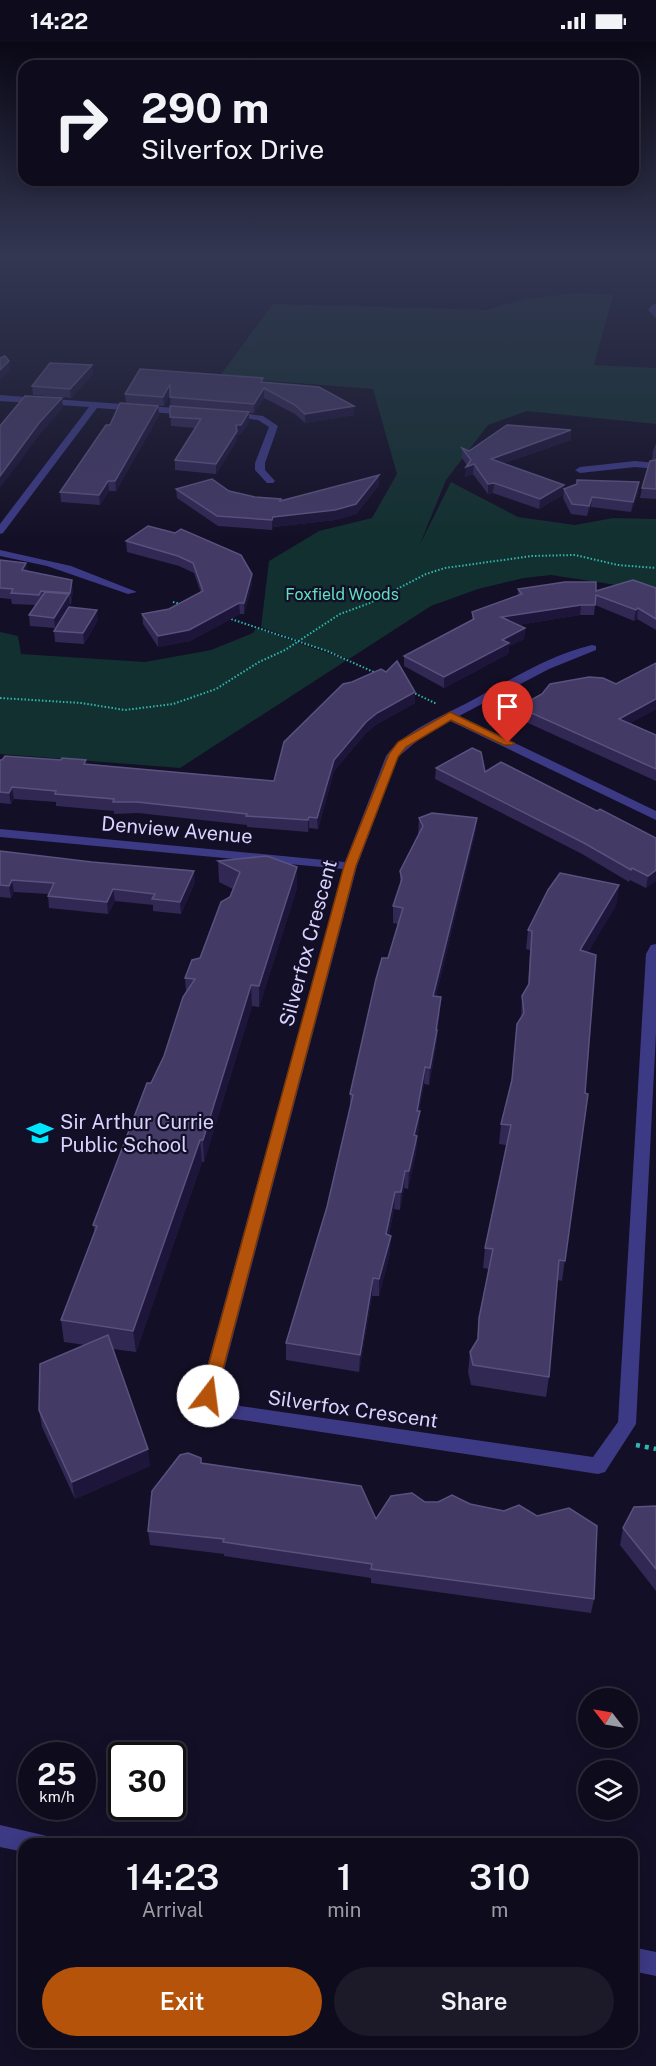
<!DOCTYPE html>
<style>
:root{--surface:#0e0b1c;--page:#1c1929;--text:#f1f3f6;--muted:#9b9ba3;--line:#2e2b3b;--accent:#b45309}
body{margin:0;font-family:"Public Sans",sans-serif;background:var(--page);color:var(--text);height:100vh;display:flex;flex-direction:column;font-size:22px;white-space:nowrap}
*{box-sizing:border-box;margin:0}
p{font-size:20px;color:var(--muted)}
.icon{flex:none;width:33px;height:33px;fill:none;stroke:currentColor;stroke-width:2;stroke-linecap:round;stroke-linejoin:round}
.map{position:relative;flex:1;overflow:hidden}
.details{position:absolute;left:18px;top:1796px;width:620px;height:210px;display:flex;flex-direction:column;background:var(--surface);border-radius:18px;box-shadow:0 3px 15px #0003,0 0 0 2px var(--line)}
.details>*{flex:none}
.guide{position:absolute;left:18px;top:18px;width:621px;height:126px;border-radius:18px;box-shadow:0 3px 15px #0003,0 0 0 2px var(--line);background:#0e0b1c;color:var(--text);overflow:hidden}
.needle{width:39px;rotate:301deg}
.fabs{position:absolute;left:578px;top:1646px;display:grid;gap:12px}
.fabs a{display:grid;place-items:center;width:60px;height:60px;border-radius:50%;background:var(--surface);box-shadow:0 3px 15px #0003,0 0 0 2px var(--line);font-size:30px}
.speed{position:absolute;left:18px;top:1700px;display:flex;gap:12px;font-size:30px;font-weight:700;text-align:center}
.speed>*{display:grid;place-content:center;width:78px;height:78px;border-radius:50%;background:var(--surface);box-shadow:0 3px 15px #0003,0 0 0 2px var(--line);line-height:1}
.speed small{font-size:15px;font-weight:400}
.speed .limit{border:3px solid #111;border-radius:9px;background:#fff;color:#111}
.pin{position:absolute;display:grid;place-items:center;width:51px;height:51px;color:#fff;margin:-62px -26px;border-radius:50% 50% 50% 0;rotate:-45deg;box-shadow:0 0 6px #0007}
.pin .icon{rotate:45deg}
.me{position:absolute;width:66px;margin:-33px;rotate:15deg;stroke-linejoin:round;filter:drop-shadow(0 0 4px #0008)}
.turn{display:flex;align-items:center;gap:21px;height:126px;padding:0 24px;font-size:27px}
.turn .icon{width:78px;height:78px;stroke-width:2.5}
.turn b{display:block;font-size:42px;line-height:51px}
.eta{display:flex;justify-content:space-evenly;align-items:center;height:102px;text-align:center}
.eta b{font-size:36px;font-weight:600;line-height:42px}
.primary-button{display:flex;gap:12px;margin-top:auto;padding:12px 24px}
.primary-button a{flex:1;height:69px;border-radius:36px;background:var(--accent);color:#fff;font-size:24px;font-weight:600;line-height:69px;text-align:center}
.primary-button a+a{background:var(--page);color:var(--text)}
.status{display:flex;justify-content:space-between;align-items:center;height:42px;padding:0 30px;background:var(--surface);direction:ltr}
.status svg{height:16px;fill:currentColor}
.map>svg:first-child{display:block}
.green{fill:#12302f}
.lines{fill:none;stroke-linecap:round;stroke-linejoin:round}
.path-far1{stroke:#2fb8b0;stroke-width:2;stroke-dasharray:1.5 2;stroke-linecap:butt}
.path{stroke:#2fb8b0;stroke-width:4.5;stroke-dasharray:4 5;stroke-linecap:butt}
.minor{fill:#3d3a85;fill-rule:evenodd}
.tertiary{fill:#3d3a85;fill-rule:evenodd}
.wall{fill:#312854}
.shaded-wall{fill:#1d163a}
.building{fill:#433a66;stroke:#5a527e;stroke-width:1.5}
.route{fill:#b45309;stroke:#753606;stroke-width:1.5}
.labels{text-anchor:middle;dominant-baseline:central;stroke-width:4.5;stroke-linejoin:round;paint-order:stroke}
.far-park-label{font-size:16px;fill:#5fe0c0;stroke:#130f26}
.street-label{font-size:20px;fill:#d9d4ff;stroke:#130f26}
.poi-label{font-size:20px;fill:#d9d4ff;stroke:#130f26;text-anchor:start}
</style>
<div class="status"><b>14:22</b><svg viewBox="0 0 49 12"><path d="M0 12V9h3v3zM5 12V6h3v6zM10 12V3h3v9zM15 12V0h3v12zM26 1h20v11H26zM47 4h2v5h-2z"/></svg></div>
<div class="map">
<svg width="656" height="2024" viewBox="0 0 656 2024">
<rect width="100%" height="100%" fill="#130f26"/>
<g class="green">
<path d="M 576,251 L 613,253 L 594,323 L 656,326 L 656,382 L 527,369 L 488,383 L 446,438 L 420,502 L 451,440 L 518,475 L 575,483 L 613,476 L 656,477 L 656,549 L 551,533 L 524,536 L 478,547 L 431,564 L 349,617 L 261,585 L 269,519 L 319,489 L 372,476 L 397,432 L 373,347 L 219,335 L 273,262 L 487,268 L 525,257 Z"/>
<path d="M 256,586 L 347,618 L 180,726 L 0,712 L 0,590 L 18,594 L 21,612 L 145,620 L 211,608 L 253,591 Z"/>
</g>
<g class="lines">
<g class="path-far1">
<path d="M 173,560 L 184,563"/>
<path d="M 228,576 L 327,609 L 378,632"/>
<path d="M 412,650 L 437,662"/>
<path d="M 0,656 L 81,661 L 125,668 L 173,662 L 216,647 L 259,620 L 285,608 L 340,572 L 370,561 L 426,532 L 445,526 L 532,514 L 575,513 L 618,523 L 656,526"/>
</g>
<path class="path" d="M 636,1403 L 656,1407"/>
<g class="minor">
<path d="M 0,353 L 189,367 L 193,370 L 189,373 L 97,366 L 3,491 L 0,492 L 0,482 L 89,365 L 0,359 Z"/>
<path d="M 230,369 L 263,374 L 278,384 L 265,421 L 265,428 L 275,439 L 273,441 L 267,441 L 255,428 L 255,421 L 269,385 L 258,378 L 227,374 L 227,370 Z"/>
<path d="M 635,419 L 656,421 L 656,427 L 635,425 L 580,431 L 575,428 L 580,425 Z"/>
<path d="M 0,508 L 71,524 L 137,550 L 128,552 L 47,524 L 0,514 Z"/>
<path d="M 592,603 L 596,604 L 596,608 L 549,627 L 459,674 L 656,769 L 656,778 L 450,679 L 423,694 L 398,715 L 357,824 L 218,1351 L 240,1364 L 593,1415 L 618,1380 L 646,912 L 651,903 L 656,902 L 656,991 L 636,1382 L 605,1430 L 598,1432 L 229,1376 L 201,1359 L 199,1354 L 343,827 L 0,795 L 0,787 L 345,820 L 386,714 C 406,688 438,676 467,661 C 507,640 547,614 592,603 Z"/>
</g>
<g class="tertiary">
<path d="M 653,262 L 656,262 L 656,276 L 648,268 Z"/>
<path d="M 0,1783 L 47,1794 L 50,1802 L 24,1802 L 24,1810 L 0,1805 Z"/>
<path d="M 632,1905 L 656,1910 L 656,1934 L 632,1929 Z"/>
</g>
</g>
<g class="wall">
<path d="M 92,323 L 93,332 L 71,356 L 33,353 L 32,344 Z"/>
<path d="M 263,340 L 354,373 L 305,381 L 295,372 L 264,356 L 254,371 L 249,371 L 249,380 L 241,392 L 237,393 L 237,398 L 216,432 L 175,428 L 175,418 L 195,386 L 171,384 L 170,353 L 164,364 L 126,361 L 125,352 Z"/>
<path d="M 159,373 L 116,449 L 109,449 L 100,463 L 61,460 L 60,450 L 110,383 Z"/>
<path d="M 571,388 L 571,398 L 504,421 L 564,443 L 563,453 L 539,467 L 493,451 L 488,452 L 473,432 L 465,435 L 467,423 L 462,416 L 462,406 L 469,409 Z"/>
<path d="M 656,401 L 656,457 L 640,456 L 642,446 L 652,418 L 653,409 Z"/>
<path d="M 379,433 L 379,443 L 356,472 L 335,478 L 273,485 L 272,488 L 218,484 L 177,456 L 176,447 L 229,449 L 255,455 L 281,457 L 281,459 Z"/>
<path d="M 564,447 L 638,450 L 631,470 L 591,465 L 587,474 L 571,472 L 563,456 Z"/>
<path d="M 126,499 L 252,532 L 252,542 L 244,572 L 240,572 L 190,599 L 158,605 L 143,582 L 142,572 L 169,567 L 201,551 L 194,531 L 179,524 L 127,510 Z"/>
<path d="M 0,518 L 26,521 L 27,529 L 73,548 L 71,562 L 70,562 L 55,586 L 30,584 L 29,573 L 36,563 L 12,562 L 11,557 L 0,556 Z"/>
<path d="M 656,546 L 656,588 L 637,577 L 634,579 L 595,563 L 594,573 L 580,573 L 518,583 L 525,586 L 524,597 L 509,604 L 508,612 L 444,646 L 404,624 L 404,614 L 472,578 L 472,570 L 518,553 L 518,547 L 596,549 Z"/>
<path d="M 98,578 L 84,602 L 55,600 L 54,589 Z"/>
<path d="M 415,650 L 415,661 L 377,682 L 366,691 L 334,729 L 318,787 L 309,786 L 308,790 L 247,785 L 247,783 L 138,771 L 114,772 L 114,769 L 56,764 L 56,760 L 14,757 L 11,762 L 0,761 L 0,718 L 86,722 L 274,739 Z"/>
<path d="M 518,665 L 656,667 L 630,681 L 656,693 L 656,739 L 517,676 Z"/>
<path d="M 436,726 L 485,730 L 597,769 L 656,796 L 656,839 L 646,846 L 630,838 L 629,840 L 582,812 L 435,737 Z"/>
<path d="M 419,776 L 477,776 L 475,792 L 436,954 L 441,955 L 436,1005 L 429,1043 L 424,1042 L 419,1069 L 419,1086 L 417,1094 L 416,1111 L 408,1147 L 404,1146 L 400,1168 L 394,1167 L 389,1193 L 390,1211 L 379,1254 L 372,1254 L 359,1330 L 286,1318 L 286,1301 L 327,1165 L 350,1066 L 350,1052 L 398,882 L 393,881 L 393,864 L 400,844 L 400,829 L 418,793 Z"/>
<path d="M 0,809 L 195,840 L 181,872 L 153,869 L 153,863 L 115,859 L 108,872 L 49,866 L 48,854 L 48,852 L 14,850 L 11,856 L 0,855 Z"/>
<path d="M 218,819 L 297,825 L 297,846 L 259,965 L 252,964 L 204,1120 L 202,1120 L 136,1310 L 113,1307 L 150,1424 L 75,1457 L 42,1385 L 39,1368 L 85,1303 L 64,1300 L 61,1278 L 95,1191 L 93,1183 L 151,1041 L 164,1014 L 186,950 L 185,936 L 200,916 L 233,847 L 219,840 Z"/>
<path d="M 619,843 L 616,863 L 588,910 L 585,1051 L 588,1052 L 562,1239 L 557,1238 L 549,1335 L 546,1355 L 471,1343 L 468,1330 L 470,1310 L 477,1299 L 479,1276 L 489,1227 L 483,1226 L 485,1206 L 506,1103 L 499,1102 L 501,1082 L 511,1040 L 521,976 L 522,954 L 528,943 L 530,908 L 526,907 L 528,888 Z"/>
<path d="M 201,1416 L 202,1421 L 376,1477 L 425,1460 L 594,1557 L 591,1571 L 371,1541 L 371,1536 L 224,1514 L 224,1512 L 150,1503 L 148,1489 Z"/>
<path d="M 656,1464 L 656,1549 L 620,1503 L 623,1486 Z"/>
</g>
<g class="shaded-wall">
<path d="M 9,319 L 10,328 L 0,338 L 0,328 Z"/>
<path d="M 92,323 L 93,332 L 71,356 L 70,347 Z"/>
<path d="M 170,342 L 171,352 L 164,364 L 163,355 Z"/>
<path d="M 264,346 L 264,356 L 254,371 L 254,362 Z"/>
<path d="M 62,356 L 63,366 L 41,391 L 0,446 L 0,434 L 39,381 Z"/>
<path d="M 158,364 L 159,373 L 116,449 L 115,439 Z"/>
<path d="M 354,364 L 354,373 L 305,381 L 305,372 Z"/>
<path d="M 249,370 L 249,380 L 241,392 L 237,393 L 237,398 L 216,432 L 216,422 L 236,383 Z"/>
<path d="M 571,388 L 571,398 L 490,426 L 491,417 Z"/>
<path d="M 474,422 L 473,432 L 465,435 L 466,425 Z"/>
<path d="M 379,433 L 379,443 L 356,472 L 335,478 L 273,485 L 272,488 L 272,478 L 273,475 Z"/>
<path d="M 108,439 L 109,449 L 100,463 L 99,453 Z"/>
<path d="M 639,440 L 638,450 L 631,470 L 633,460 Z"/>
<path d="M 494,441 L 493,451 L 488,452 L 488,442 Z"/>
<path d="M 564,443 L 563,453 L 539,467 L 540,457 Z"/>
<path d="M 592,455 L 591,465 L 587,474 L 589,464 Z"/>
<path d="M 26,521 L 28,532 L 22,528 Z"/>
<path d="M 252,532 L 252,542 L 244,572 L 244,561 Z"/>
<path d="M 72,538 L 73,548 L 71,562 L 70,551 Z"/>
<path d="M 69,552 L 70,562 L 55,586 L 54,576 Z"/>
<path d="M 239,561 L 240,572 L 190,599 L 158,605 L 158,594 Z"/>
<path d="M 581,563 L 580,573 L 501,586 L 501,575 Z"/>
<path d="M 638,566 L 637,577 L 634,579 L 636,568 Z"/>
<path d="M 97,568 L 98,578 L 84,602 L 83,591 Z"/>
<path d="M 525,586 L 524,597 L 509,604 L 508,612 L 444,646 L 444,635 L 502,598 Z"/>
<path d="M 415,650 L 415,661 L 377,682 L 366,691 L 334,729 L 318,787 L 317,776 L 334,718 L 366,680 L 377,671 Z"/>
<path d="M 656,657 L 656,667 L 618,688 L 619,677 Z"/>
<path d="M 12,745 L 14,757 L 11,762 L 9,751 Z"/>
<path d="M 309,775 L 309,786 L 308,790 L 308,778 Z"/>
<path d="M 477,776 L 475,792 L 432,971 L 433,954 Z"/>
<path d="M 297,825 L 297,846 L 259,965 L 259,944 Z"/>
<path d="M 656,828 L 656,839 L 646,846 L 648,834 Z"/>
<path d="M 194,829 L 195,840 L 181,872 L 180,860 Z"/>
<path d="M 12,838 L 14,850 L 11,856 L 9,844 Z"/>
<path d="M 619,843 L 616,863 L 578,928 L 580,908 Z"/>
<path d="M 113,847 L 115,859 L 108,872 L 107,860 Z"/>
<path d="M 251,943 L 252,964 L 204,1120 L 203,1098 Z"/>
<path d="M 441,955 L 440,972 L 436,996 L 437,988 L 436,1005 L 429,1043 L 430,1026 Z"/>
<path d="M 425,1025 L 424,1042 L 416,1085 L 420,1069 L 419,1086 L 414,1109 L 417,1094 L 416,1111 L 408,1147 L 409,1129 L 417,1069 Z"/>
<path d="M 200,1098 L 202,1120 L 136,1310 L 133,1289 Z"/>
<path d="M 405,1129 L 404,1146 L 400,1168 L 401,1150 Z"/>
<path d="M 395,1150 L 394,1167 L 385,1210 L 386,1192 Z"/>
<path d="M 391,1194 L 390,1211 L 379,1254 L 379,1237 Z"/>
<path d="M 373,1236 L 372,1254 L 359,1330 L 360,1313 Z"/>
<path d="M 148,1407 L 150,1424 L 75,1457 L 72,1440 Z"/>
</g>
<g class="building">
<path d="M 5,314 L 9,319 L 0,328 L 0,316 Z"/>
<path d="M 50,321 L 92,323 L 70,347 L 32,344 Z"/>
<path d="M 140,327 L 263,336 L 261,340 L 319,345 L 354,364 L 305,372 L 295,363 L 264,346 L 254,362 L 170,355 L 170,342 L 163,355 L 125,352 Z"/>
<path d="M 25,354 L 62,356 L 39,381 L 0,434 L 0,384 Z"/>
<path d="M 120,361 L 158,364 L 115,439 L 108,439 L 99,453 L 60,450 L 106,383 L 110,383 Z"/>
<path d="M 170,364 L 249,370 L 241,383 L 236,383 L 237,389 L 216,422 L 175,418 L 201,377 L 170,375 Z"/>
<path d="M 507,383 L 571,388 L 491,417 L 564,443 L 540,457 L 494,441 L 488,442 L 474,422 L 466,425 L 471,418 L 462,406 L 469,409 Z"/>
<path d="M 656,418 L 656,447 L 642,446 L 650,419 Z"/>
<path d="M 379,433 L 356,462 L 335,468 L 273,475 L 272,478 L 217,474 L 176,447 L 212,437 L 229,449 L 255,455 L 281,457 L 280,459 Z"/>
<path d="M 577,438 L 639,440 L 633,460 L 592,455 L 589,464 L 572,462 L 564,447 L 577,442 Z"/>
<path d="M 148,484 L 175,491 L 181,487 L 241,513 L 252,532 L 244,561 L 239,561 L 189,588 L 158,594 L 142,572 L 169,567 L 203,549 L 193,521 L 178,514 L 126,499 Z"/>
<path d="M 0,518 L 26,521 L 22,528 L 72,538 L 70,551 L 41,549 L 39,553 L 11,551 L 13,547 L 0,546 Z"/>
<path d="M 633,538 L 656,546 L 656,577 L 638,566 L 636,568 L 596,553 L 595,563 L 581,563 L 501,575 L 525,586 L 502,598 L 509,601 L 444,635 L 404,614 L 474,577 L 472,570 L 522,552 L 518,547 L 565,540 L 596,540 L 596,549 Z"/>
<path d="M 45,550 L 69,552 L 54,576 L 29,573 Z"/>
<path d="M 69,565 L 97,568 L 83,591 L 54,589 Z"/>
<path d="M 397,619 L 415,650 L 377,671 L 366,680 L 334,718 L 317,776 L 309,775 L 308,778 L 246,774 L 247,772 L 137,760 L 113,760 L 114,757 L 55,752 L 56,749 L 12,745 L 9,751 L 0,750 L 0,718 L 2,718 L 5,714 L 61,718 L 62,716 L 86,718 L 84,722 L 274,739 L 284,700 L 343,642 L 352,640 L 381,627 L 386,630 Z"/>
<path d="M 656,621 L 656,657 L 619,677 L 656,693 L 656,727 L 518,665 L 542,652 L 550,642 L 589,635 L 603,636 L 616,642 Z"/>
<path d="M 472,706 L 481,710 L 485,730 L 501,720 L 597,769 L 600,767 L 656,796 L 656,828 L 648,834 L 632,826 L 631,828 L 584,801 L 436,726 Z"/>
<path d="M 432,771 L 477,776 L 433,954 L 441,955 L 436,988 L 437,988 L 430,1026 L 425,1025 L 417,1069 L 420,1069 L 414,1093 L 417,1094 L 409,1129 L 405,1129 L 401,1150 L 395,1150 L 386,1192 L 391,1194 L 379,1237 L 373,1236 L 360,1313 L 286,1301 L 327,1165 L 353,1053 L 350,1052 L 376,937 L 382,916 L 388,916 L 403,866 L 393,864 L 402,837 L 400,829 L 423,784 L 419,776 Z"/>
<path d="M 0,809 L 92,820 L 194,829 L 180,860 L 152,857 L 155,852 L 113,847 L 107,860 L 48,854 L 54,841 L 12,838 L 9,844 L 0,843 Z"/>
<path d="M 267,814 L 297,825 L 259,944 L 251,943 L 203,1098 L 200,1098 L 133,1289 L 61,1278 L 97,1184 L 93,1183 L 147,1041 L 151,1041 L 164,1014 L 183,955 L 195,937 L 185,936 L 192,918 L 200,916 L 221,860 L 230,855 L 240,830 L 218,819 Z"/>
<path d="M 560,831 L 619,843 L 580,908 L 596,913 L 585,1051 L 588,1052 L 565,1219 L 559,1218 L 549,1335 L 473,1323 L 470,1310 L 478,1297 L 479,1276 L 493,1207 L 485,1206 L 511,1083 L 501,1082 L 512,1038 L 517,982 L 524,971 L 522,954 L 529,942 L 532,889 L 528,888 L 548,848 Z"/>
<path d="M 108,1293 L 148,1407 L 72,1440 L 39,1368 L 40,1322 Z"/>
<path d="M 188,1411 L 201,1416 L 201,1421 L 361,1444 L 376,1477 L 391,1454 L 412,1451 L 425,1460 L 438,1460 L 452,1453 L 470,1462 L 504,1469 L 519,1463 L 537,1474 L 569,1466 L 597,1484 L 594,1557 L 371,1527 L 372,1522 L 223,1500 L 224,1497 L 148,1489 L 152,1449 L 180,1413 Z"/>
<path d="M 656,1464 L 656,1527 L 623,1486 L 634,1465 Z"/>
</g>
<linearGradient id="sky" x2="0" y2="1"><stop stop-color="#0a0815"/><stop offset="0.43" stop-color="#333752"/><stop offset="1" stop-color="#333752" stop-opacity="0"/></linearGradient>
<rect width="656" height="500" fill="url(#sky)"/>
<path class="route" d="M 450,670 L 514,701 L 512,703 L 504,703 L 451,678 L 406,705 L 398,715 L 356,824 L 216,1354 L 214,1359 L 208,1361 L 202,1359 L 200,1354 L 344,824 L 389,712 L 398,700 Z"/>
<defs>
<g id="school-bare" transform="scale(2.07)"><path d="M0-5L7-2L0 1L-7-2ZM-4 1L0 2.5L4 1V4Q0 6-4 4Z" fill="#00e5ff" stroke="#130f26" stroke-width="2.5" paint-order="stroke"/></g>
</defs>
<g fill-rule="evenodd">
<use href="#school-bare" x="40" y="1091"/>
</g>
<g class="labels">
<g class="far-park-label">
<text x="342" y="552">Foxfield Woods</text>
</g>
<g class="street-label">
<text transform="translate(177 788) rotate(5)">Denview Avenue</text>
<text transform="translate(308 901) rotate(-75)">Silverfox Crescent</text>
<text transform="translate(353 1367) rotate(8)">Silverfox Crescent</text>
</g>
<g class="poi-label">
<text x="60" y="1080">Sir Arthur Currie<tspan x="60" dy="23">Public School</tspan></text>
</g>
</g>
</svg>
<div class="fabs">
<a><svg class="needle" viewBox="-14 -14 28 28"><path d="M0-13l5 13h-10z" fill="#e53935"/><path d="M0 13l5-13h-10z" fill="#9b9ba3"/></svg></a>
<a><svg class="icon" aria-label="layers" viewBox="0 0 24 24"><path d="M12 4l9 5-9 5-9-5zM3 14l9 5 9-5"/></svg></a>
</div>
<div class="speed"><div>25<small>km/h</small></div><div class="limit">30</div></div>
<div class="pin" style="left:508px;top:701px;background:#d93025"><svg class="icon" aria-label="arrive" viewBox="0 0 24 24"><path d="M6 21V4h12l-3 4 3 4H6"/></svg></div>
<svg class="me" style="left:208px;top:1354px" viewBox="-20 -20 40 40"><circle r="19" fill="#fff"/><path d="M0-13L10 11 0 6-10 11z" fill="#b45309"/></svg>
<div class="guide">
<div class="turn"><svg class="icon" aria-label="right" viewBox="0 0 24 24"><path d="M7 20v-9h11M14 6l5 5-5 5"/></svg><div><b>290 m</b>Silverfox Drive</div></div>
</div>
<section class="details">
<div class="eta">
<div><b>14:23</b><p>Arrival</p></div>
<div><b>1</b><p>min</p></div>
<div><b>310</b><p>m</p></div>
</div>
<div class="primary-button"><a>Exit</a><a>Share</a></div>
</section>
</div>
